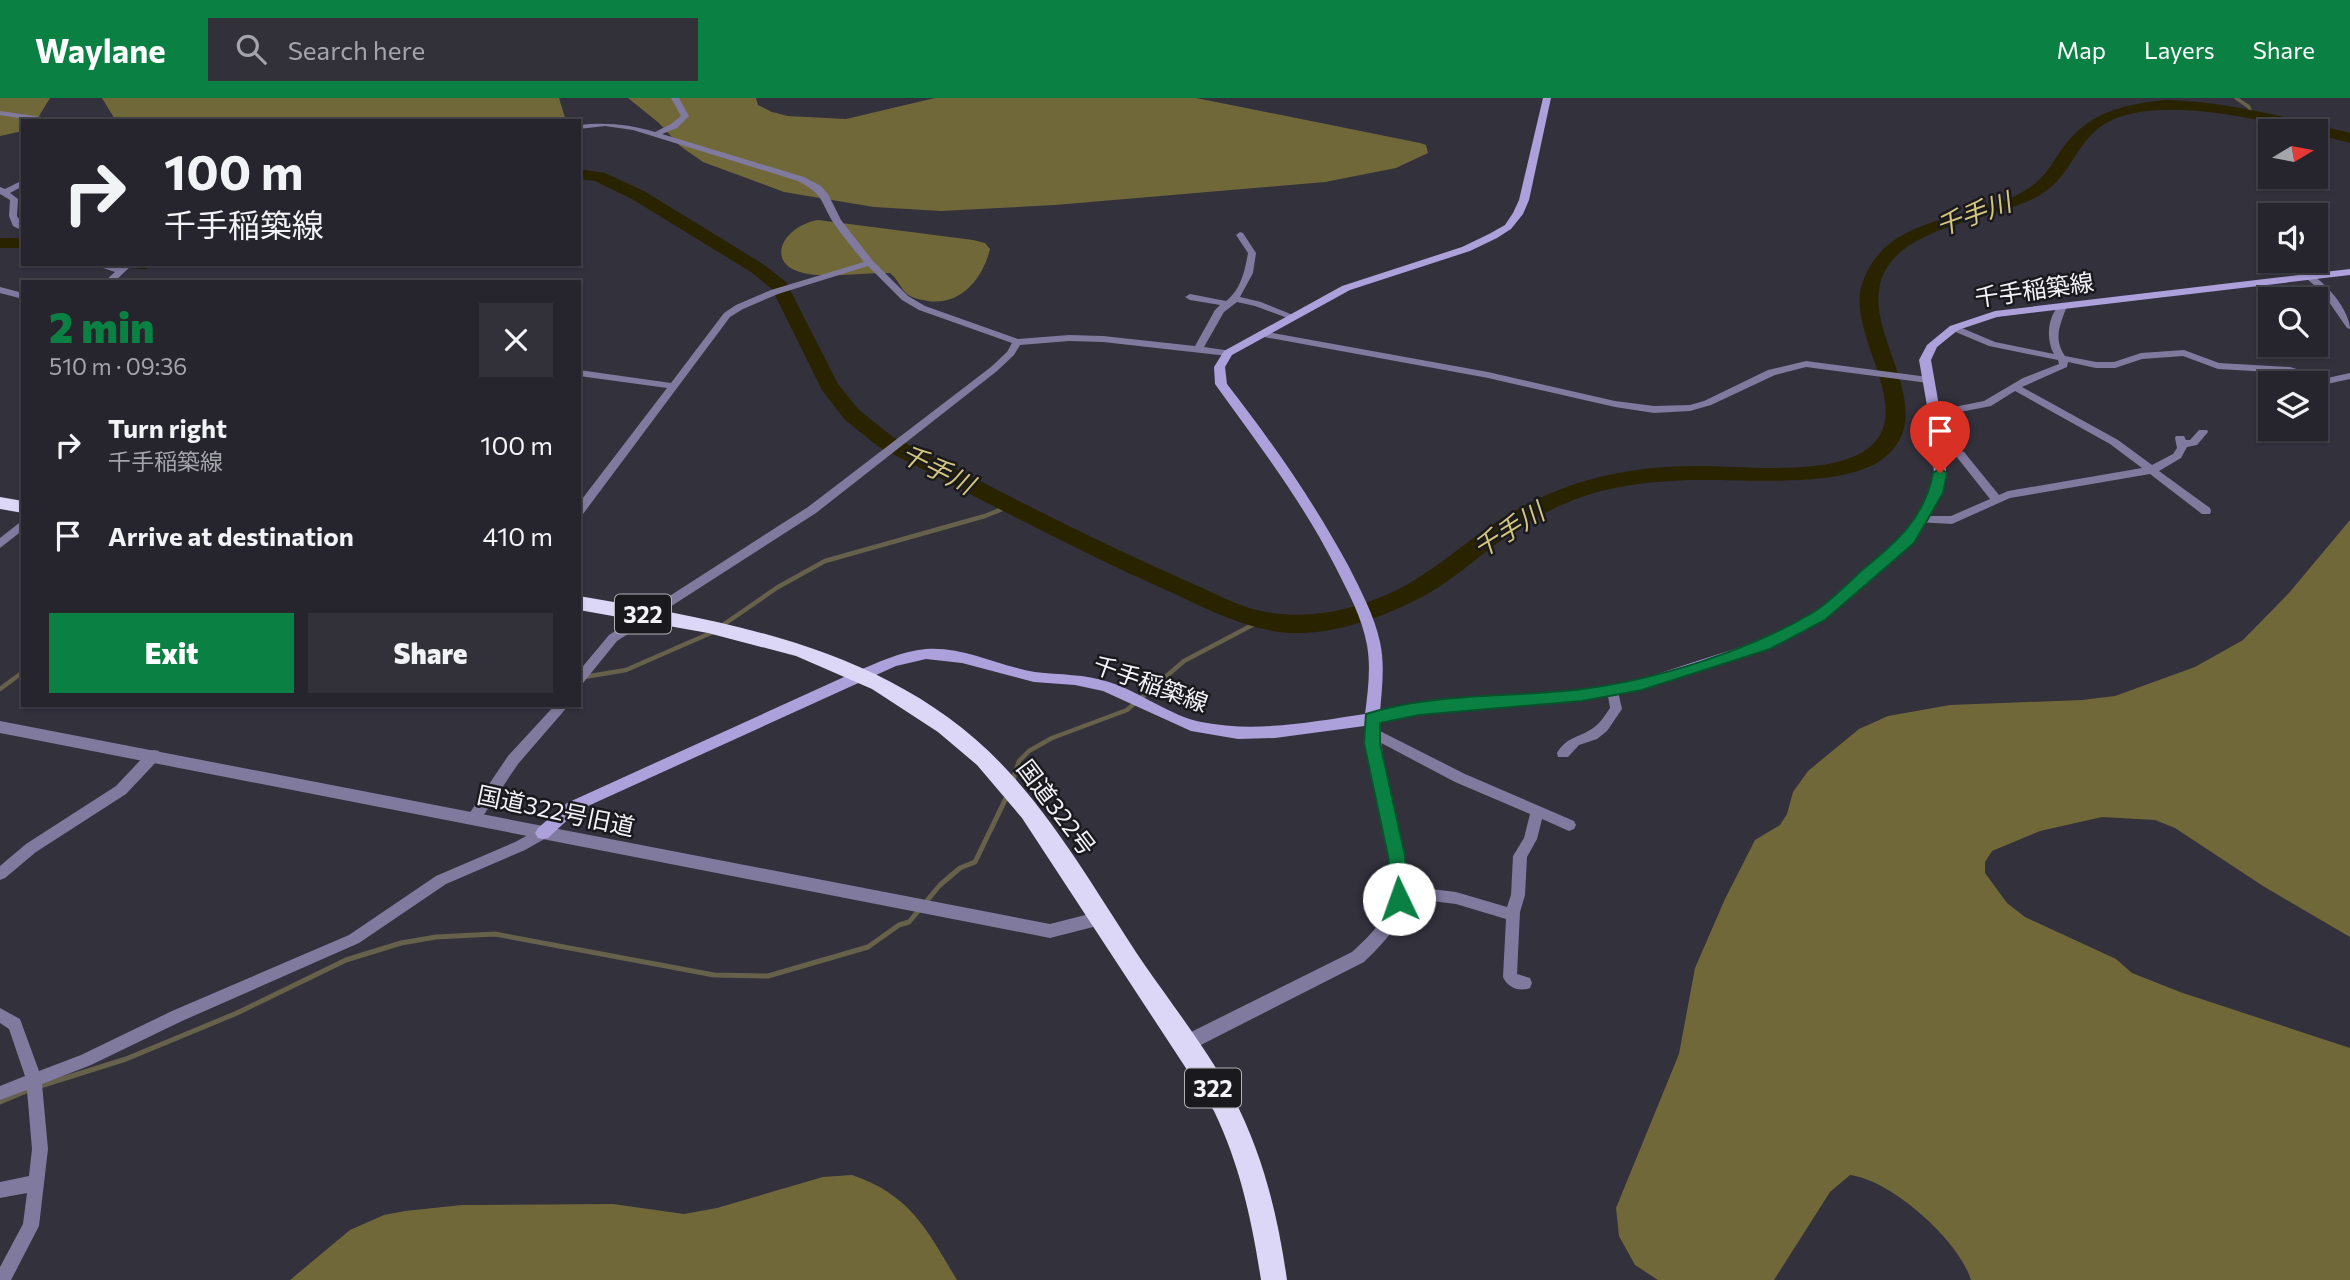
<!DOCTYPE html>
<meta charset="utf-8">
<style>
:root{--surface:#26252d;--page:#323139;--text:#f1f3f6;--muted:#a4a5aa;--line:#424249;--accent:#0b8043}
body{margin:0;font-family:Commissioner,"Noto Sans JP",sans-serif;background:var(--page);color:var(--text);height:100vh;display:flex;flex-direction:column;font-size:26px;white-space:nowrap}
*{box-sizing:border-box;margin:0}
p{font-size:23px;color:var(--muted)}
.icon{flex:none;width:38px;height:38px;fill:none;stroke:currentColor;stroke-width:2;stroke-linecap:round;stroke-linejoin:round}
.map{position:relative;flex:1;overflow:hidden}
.details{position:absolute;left:21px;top:182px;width:560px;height:427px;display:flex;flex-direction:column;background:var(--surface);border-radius:0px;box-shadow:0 2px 5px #0004,0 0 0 2px var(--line)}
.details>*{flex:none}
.hud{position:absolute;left:21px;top:21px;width:560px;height:147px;border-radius:0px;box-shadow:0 2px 5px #0004,0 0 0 2px var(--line);background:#26252d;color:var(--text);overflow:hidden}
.needle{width:46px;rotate:80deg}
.tools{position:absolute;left:2258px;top:21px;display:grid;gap:14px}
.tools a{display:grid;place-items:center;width:70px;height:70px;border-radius:0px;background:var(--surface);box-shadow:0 2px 5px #0004,0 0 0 2px var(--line);font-size:35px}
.pin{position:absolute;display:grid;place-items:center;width:60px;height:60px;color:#fff;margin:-72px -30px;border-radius:50% 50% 50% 0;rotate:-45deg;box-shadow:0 0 7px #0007}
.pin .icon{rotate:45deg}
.me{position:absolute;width:77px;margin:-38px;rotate:357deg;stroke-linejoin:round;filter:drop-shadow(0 0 5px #0008)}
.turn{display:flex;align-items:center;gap:24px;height:147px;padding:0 28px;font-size:32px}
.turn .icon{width:91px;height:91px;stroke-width:2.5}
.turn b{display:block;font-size:49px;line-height:60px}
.round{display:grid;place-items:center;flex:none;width:74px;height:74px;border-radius:0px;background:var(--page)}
.headline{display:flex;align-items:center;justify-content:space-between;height:119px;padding:0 28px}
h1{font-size:42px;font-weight:800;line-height:52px;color:var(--accent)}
.primary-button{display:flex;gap:14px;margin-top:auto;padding:14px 28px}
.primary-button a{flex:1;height:80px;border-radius:0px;background:var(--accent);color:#fff;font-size:28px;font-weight:800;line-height:80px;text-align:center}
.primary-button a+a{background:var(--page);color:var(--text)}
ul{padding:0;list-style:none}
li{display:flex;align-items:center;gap:21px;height:91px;padding:0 28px}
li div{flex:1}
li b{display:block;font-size:26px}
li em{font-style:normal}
header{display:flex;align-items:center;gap:42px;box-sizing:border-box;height:98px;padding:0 35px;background:var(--accent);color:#fff}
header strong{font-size:33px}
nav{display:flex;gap:38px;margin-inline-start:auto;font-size:24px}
.search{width:490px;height:63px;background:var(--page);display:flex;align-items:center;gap:18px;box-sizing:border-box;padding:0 24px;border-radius:0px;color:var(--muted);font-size:26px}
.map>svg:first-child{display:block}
.forest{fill:#71683a}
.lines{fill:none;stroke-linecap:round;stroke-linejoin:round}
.stream-far2{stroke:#66614b;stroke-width:3.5}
.stream-far1{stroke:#66614b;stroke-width:4.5}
.stream{stroke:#66614b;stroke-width:5}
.river{fill:#292300;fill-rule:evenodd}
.minor{fill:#817a9f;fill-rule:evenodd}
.tertiary{fill:#817a9f;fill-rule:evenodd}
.secondary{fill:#ada1dc;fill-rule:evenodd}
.trunk{fill:#dcd6f7;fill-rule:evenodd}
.route{fill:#0b8043;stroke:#07532c;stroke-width:2}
.labels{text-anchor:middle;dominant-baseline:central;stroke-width:5;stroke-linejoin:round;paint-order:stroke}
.shield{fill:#1a1a1e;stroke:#b2b1b7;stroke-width:2}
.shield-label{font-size:23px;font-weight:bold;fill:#f3f2f9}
.street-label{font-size:24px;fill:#f3f2f9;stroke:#1a1a1e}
.water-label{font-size:26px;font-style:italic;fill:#d4c77d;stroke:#1a1a1e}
</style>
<header>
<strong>Waylane</strong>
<div class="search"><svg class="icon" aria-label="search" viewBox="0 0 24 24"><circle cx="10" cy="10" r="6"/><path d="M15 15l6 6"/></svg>Search here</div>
<nav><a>Map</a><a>Layers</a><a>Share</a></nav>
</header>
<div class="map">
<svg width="2350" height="1182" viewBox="0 0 2350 1182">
<rect width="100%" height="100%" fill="#33313c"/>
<g class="forest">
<path d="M 0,0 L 50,0 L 36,23 L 23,23 L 23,33 L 0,38 Z"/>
<path d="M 102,0 L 559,0 L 566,23 L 116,23 Z"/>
<path d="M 628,0 L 756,0 L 758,7 L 772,14 L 788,18 L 846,21 L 935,0 L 1196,0 L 1420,45 L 1426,47 L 1428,55 L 1396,70 L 1325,84 L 1055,107 L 941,113 L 874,109 L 784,94 L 703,64 L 680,48 L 659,25 Z"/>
<path d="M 818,122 L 973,142 L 985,145 L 990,151 C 983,180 961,208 928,203 C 922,202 912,200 907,196 C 900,190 898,181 890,175 C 862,174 836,180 808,176 C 762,168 782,128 818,122 Z"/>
<path d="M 2350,422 L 2350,839 L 2263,788 L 2175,730 L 2155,722 L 2102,719 L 2040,733 L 1992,753 L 1985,764 L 1985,775 L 2007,805 L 2025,819 L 2116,861 L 2132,875 L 2180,894 L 2350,950 L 2350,1182 L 1971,1182 C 1959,1142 1891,1082 1850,1077 L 1830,1094 L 1774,1182 L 1658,1182 L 1635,1167 L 1619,1138 L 1616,1110 L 1679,956 L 1695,870 L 1725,801 L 1755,742 L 1780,727 L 1787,716 L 1793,694 L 1808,673 L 1859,631 L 1888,618 L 1950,607 L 2082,602 L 2115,598 L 2195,569 L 2243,542 L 2289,495 Z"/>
<path d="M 852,1077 C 911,1097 927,1132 957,1182 L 290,1182 L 350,1132 L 384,1117 L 405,1113 L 462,1107 L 613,1106 L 684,1116 L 717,1110 L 823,1079 Z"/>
</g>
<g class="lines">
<path class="stream-far2" d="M 2236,0 L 2249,9 L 2251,17"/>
<g class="stream-far1">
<path d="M 720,529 L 778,489 L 825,463 L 985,418 L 1012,407"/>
<path d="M 584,579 L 626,572 L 713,534"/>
<path d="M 0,591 L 23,574"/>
<path d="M 1013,681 L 1019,663 L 1029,653 L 1052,640 L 1127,612 L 1184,563 L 1260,523"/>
</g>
<g class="stream">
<path d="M 1013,685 L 1014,679"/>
<path d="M 40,988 L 126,961 L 237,915 L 346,862 L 401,845 L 436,839 L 495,836 L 714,877 L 768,878 L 868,849 L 899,827 L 909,824 L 940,787 L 960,770 L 975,764 L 1008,696"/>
<path d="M 0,1004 L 31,991"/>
</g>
<g class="river">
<path d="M 2167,2 C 2230,4 2289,20 2350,35 L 2350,45 L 2315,36 L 2315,33 C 2298,33 2280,27 2263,23 C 2223,15 2180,8 2139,14 C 2073,25 2082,72 2040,97 C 1994,125 1888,126 1879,192 C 1871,245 1939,316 1884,360 C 1844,391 1749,381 1700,382 C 1673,382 1647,384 1620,389 C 1573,397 1530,420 1492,449 C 1466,469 1442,490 1412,504 C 1375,522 1333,536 1292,535 C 1247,533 1206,510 1166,492 C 1068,449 974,397 879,349 L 845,322 L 822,292 L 772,191 L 751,174 L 632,101 L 595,83 L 579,81 L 579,71 L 605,75 L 644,93 L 763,166 L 786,184 L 838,286 L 859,312 L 893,339 C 989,387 1084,438 1182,481 C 1211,493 1241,511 1272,515 C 1315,521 1358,511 1397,492 C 1428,476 1454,454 1483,433 C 1527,402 1576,381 1630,373 C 1654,369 1678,368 1702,368 C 1746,368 1842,380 1874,345 C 1912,304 1844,232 1863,183 C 1890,111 1978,126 2032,88 C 2045,79 2053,64 2062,51 C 2088,14 2124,6 2167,2 Z"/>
<rect x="0" y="140" width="23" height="10"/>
<path d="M 128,166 L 155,166 L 146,171 L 131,170 Z"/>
</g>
<g class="minor">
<path d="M 671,0 L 679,0 L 689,18 L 677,30 L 662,36 L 804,79 L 821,88 L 828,96 L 841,122 L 873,163 L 908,198 L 925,208 L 1018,241 L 1069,237 L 1103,238 L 1195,248 L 1215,212 L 1220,207 L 1190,202 L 1185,199 L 1190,196 L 1226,203 C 1241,192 1245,172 1248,155 L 1236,137 L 1240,134 L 1243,135 L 1256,155 L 1253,175 L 1240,199 L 1261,204 L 1298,219 L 1293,222 L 1255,208 L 1237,204 L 1224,214 L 1204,249 L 1231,253 L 1233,255 L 1228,258 L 1103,244 L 1069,243 L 1020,247 L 1014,257 L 997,273 L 816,415 L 617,543 L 583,585 L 579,587 L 579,573 L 609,537 L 808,409 L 991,269 L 1007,254 L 1012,245 L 919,212 L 902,202 L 868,168 L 778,196 L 743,211 L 730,219 L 583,416 L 579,417 L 579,405 L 667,290 L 579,278 L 579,272 L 671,285 L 724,215 L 736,207 L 771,192 L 864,164 C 854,151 842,138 833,124 C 819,101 824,97 798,83 L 633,32 L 605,28 L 579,31 L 579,27 C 606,24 629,26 655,34 L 671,26 L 681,18 Z"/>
<path d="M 0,13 L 55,21 L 59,23 L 37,23 L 0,17 Z"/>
<path d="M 23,82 L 23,88 L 10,95 L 18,101 L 17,118 L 23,127 L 23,133 L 13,128 L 9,118 L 10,102 L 0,96 L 0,89 L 5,91 Z"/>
<path d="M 91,166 L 106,166 L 119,170 L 123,166 L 133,166 L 114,184 L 104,184 L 115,174 Z"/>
<path d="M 2310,176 C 2326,184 2350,213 2350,231 L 2347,230 L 2322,194 L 2307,181 L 2305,179 Z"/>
<path d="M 0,189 L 23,195 L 23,201 L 0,195 Z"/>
<path d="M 2062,205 L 2067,208 C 2060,227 2053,240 2065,258 L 2096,264 L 2114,264 L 2141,255 L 2184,252 L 2219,265 L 2290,269 L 2327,280 L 2350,275 L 2350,281 L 2327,286 L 2289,275 L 2218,271 L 2183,258 L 2142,261 L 2115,270 L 2096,270 L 2068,264 L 2067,269 L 2022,289 L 2118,342 L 2152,367 L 2173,356 L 2177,350 L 2175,340 L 2176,338 L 2184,338 L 2186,342 L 2190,342 L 2199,332 L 2207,332 L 2208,334 L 2197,347 L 2187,349 L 2181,360 L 2159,373 L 2210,410 L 2211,413 L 2210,416 L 2202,416 L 2150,376 L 2010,400 L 1952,426 L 1917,424 L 1916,421 L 1917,418 L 1951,418 L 1990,401 L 1956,358 L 1933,345 L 1932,343 L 1937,340 L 1964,354 L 1999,397 L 2008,393 L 2142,370 L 2110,346 L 2015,293 L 1991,308 L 1934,319 L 1929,316 L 1934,313 L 1984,303 L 2023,280 L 2059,266 L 2058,262 L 1989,248 L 1951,232 L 1951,228 L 1957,228 L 1995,244 L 2054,256 C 2045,241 2048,215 2062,205 Z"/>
<path d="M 1262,233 L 1488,274 L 1615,303 L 1654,308 L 1690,307 L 1704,303 L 1768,272 L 1806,263 L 1928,279 L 1933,282 L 1928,285 L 1806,269 L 1775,277 L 1711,307 L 1690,313 L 1654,315 L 1615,309 L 1488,280 L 1259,238 L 1259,234 Z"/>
<path d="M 23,422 L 23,432 L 0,450 L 0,440 Z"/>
<path d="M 1613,587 L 1617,589 L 1622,611 L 1607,633 L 1597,641 L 1579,647 L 1568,659 L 1558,659 L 1557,655 C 1567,639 1575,641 1590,632 C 1599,627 1604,619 1610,610 L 1607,592 L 1609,589 Z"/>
<path d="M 555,607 L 569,607 L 518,666 L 479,724 L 474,725 L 469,724 L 467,720 L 469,716 L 508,658 Z"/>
<path d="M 1372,629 L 1465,676 L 1574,723 L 1576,727 L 1574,731 L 1569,733 L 1542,721 L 1537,741 L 1527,759 L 1525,797 L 1520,814 L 1517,876 L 1530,880 L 1532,885 L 1530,890 C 1519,894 1508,890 1503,879 L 1506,821 L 1456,806 L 1399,799 L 1394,797 L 1392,793 L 1394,789 L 1399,787 L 1456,794 L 1507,809 L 1511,797 L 1513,758 L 1524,740 L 1530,716 L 1455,684 L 1368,638 L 1366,634 L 1368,630 Z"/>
<path d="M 154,652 L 159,653 L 160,657 L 159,661 L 126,696 L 36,754 L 5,780 L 0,782 L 0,768 L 26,746 L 116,688 L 149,653 Z"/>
<path d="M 543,729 L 548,731 L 550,735 L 548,739 L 525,752 L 446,786 L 359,845 L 182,923 L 91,967 L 42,986 L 48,1051 L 39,1128 L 11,1182 L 0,1182 L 0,1169 L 23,1126 L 27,1095 L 0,1100 L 0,1084 L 29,1078 L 32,1051 L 27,992 L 0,1002 L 0,988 L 25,978 L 9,931 L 0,925 L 0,910 L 20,921 L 39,973 L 81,957 L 172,913 L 349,837 L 436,778 L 515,744 Z"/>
</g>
<g class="tertiary">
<path d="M 1372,615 L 1377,617 L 1379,621 C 1382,670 1398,716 1404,765 C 1406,777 1409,790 1406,803 C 1400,828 1382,847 1364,864 L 1191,952 L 1185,954 L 1179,952 L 1176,946 L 1179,940 L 1352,854 C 1365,842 1379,829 1387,813 C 1401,780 1376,701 1369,665 C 1367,651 1361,630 1367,617 Z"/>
<path d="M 0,623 L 1050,826 L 1101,813 L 1107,815 L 1109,820 L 1107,825 L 1101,827 L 1050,840 L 0,635 Z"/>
</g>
<path class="secondary" d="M 1543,0 L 1551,0 L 1529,102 L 1523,116 L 1511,131 L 1497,140 L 1470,153 L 1350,192 L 1232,257 L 1225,269 L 1227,286 C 1272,344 1314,404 1349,469 C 1361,493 1374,517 1380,544 C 1385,567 1382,590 1380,614 L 1419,605 L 1582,592 L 1642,581 L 1759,543 L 1815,515 L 1904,438 L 1930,395 L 1934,375 L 1930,325 L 1919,262 L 1927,247 L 1950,228 L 1995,213 L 2350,171 L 2350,177 L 1997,219 L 1958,232 L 1937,249 L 1931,262 L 1942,325 L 1946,375 L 1942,395 L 1913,444 L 1825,521 L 1769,551 L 1647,590 L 1582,602 L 1419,615 L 1372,627 L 1275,640 L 1238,641 L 1191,633 L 1103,593 L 1075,587 L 1034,584 L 962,565 L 926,561 L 896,568 L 865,582 L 577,713 L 548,740 L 543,741 L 538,740 L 535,735 L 538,730 L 567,705 L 855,574 C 877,565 901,553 926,551 C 963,548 999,568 1035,574 C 1060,577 1085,576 1109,584 C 1138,593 1173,619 1201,624 C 1256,635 1311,624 1365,616 C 1368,593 1371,570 1367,547 C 1362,519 1348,494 1335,468 C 1302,403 1258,346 1215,286 L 1214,269 L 1224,253 L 1342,188 L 1462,149 L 1489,136 L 1505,127 L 1513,115 L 1519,102 Z"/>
<g class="trunk">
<path d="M 0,399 L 23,403 L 23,415 L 0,411 Z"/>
<path d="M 579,498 C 734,524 898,552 1009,674 C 1062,732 1101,802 1144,866 C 1174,909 1208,953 1233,999 C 1263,1056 1278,1118 1287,1182 L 1261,1182 C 1252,1123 1240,1067 1214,1013 L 1022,720 L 977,667 L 938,634 L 872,591 L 796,558 L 708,535 L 579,512 Z"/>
</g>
</g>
<path class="route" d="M 1940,370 L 1947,375 L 1943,395 L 1914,445 L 1825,522 L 1770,551 L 1642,592 L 1582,603 L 1419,617 L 1380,625 L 1380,645 L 1405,758 L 1408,801 L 1406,807 L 1399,809 L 1393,807 L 1388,758 L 1364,645 L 1366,616 C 1435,594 1511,600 1582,591 C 1655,582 1748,553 1812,515 C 1829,505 1845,488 1860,474 C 1895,445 1924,422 1933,375 Z"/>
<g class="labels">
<g class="shield">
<rect x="615" y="496.5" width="56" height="39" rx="5"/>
<rect x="1185" y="970.5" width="56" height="39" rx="5"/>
</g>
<g class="shield-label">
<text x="643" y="516">322</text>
<text x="1213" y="990">322</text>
</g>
<g class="street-label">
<text transform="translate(2034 191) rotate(-8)">千手稲築線</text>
<text transform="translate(1151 585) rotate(20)">千手稲築線</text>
<text transform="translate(1057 709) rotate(53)">国道322号</text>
<text transform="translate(556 712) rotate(12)">国道322号旧道</text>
</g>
<g class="water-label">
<text transform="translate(1973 115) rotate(-20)">千手川</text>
<text transform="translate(938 370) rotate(27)">千手川</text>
<text transform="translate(1508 431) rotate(-32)">千手川</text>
</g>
</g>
</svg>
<div class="tools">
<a><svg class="needle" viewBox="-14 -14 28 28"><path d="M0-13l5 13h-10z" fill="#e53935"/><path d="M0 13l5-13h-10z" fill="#a4a5aa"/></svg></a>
<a><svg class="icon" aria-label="sound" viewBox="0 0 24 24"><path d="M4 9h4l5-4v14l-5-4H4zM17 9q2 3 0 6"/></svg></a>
<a><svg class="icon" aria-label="search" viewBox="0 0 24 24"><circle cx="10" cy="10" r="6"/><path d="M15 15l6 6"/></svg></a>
<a><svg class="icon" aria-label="layers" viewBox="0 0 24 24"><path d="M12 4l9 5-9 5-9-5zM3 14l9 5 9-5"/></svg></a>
</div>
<div class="pin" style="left:1940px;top:375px;background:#d93025"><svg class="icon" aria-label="arrive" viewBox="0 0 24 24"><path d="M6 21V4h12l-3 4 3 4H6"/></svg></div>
<svg class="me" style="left:1399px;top:801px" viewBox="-20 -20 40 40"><circle r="19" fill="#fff"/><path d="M0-13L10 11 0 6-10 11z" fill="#0b8043"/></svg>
<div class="hud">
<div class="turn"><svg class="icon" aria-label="right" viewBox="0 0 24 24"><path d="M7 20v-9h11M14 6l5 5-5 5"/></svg><div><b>100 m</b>千手稲築線</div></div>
</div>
<section class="details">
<div class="headline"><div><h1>2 min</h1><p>510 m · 09:36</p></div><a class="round"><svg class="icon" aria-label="close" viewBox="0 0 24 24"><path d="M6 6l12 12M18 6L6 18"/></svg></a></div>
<ul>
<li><svg class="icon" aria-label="right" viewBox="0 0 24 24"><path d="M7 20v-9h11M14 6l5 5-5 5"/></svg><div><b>Turn right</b><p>千手稲築線</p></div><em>100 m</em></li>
<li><svg class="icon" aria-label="arrive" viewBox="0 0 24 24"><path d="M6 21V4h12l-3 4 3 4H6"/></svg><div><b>Arrive at destination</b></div><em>410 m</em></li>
</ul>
<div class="primary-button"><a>Exit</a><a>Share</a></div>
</section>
</div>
